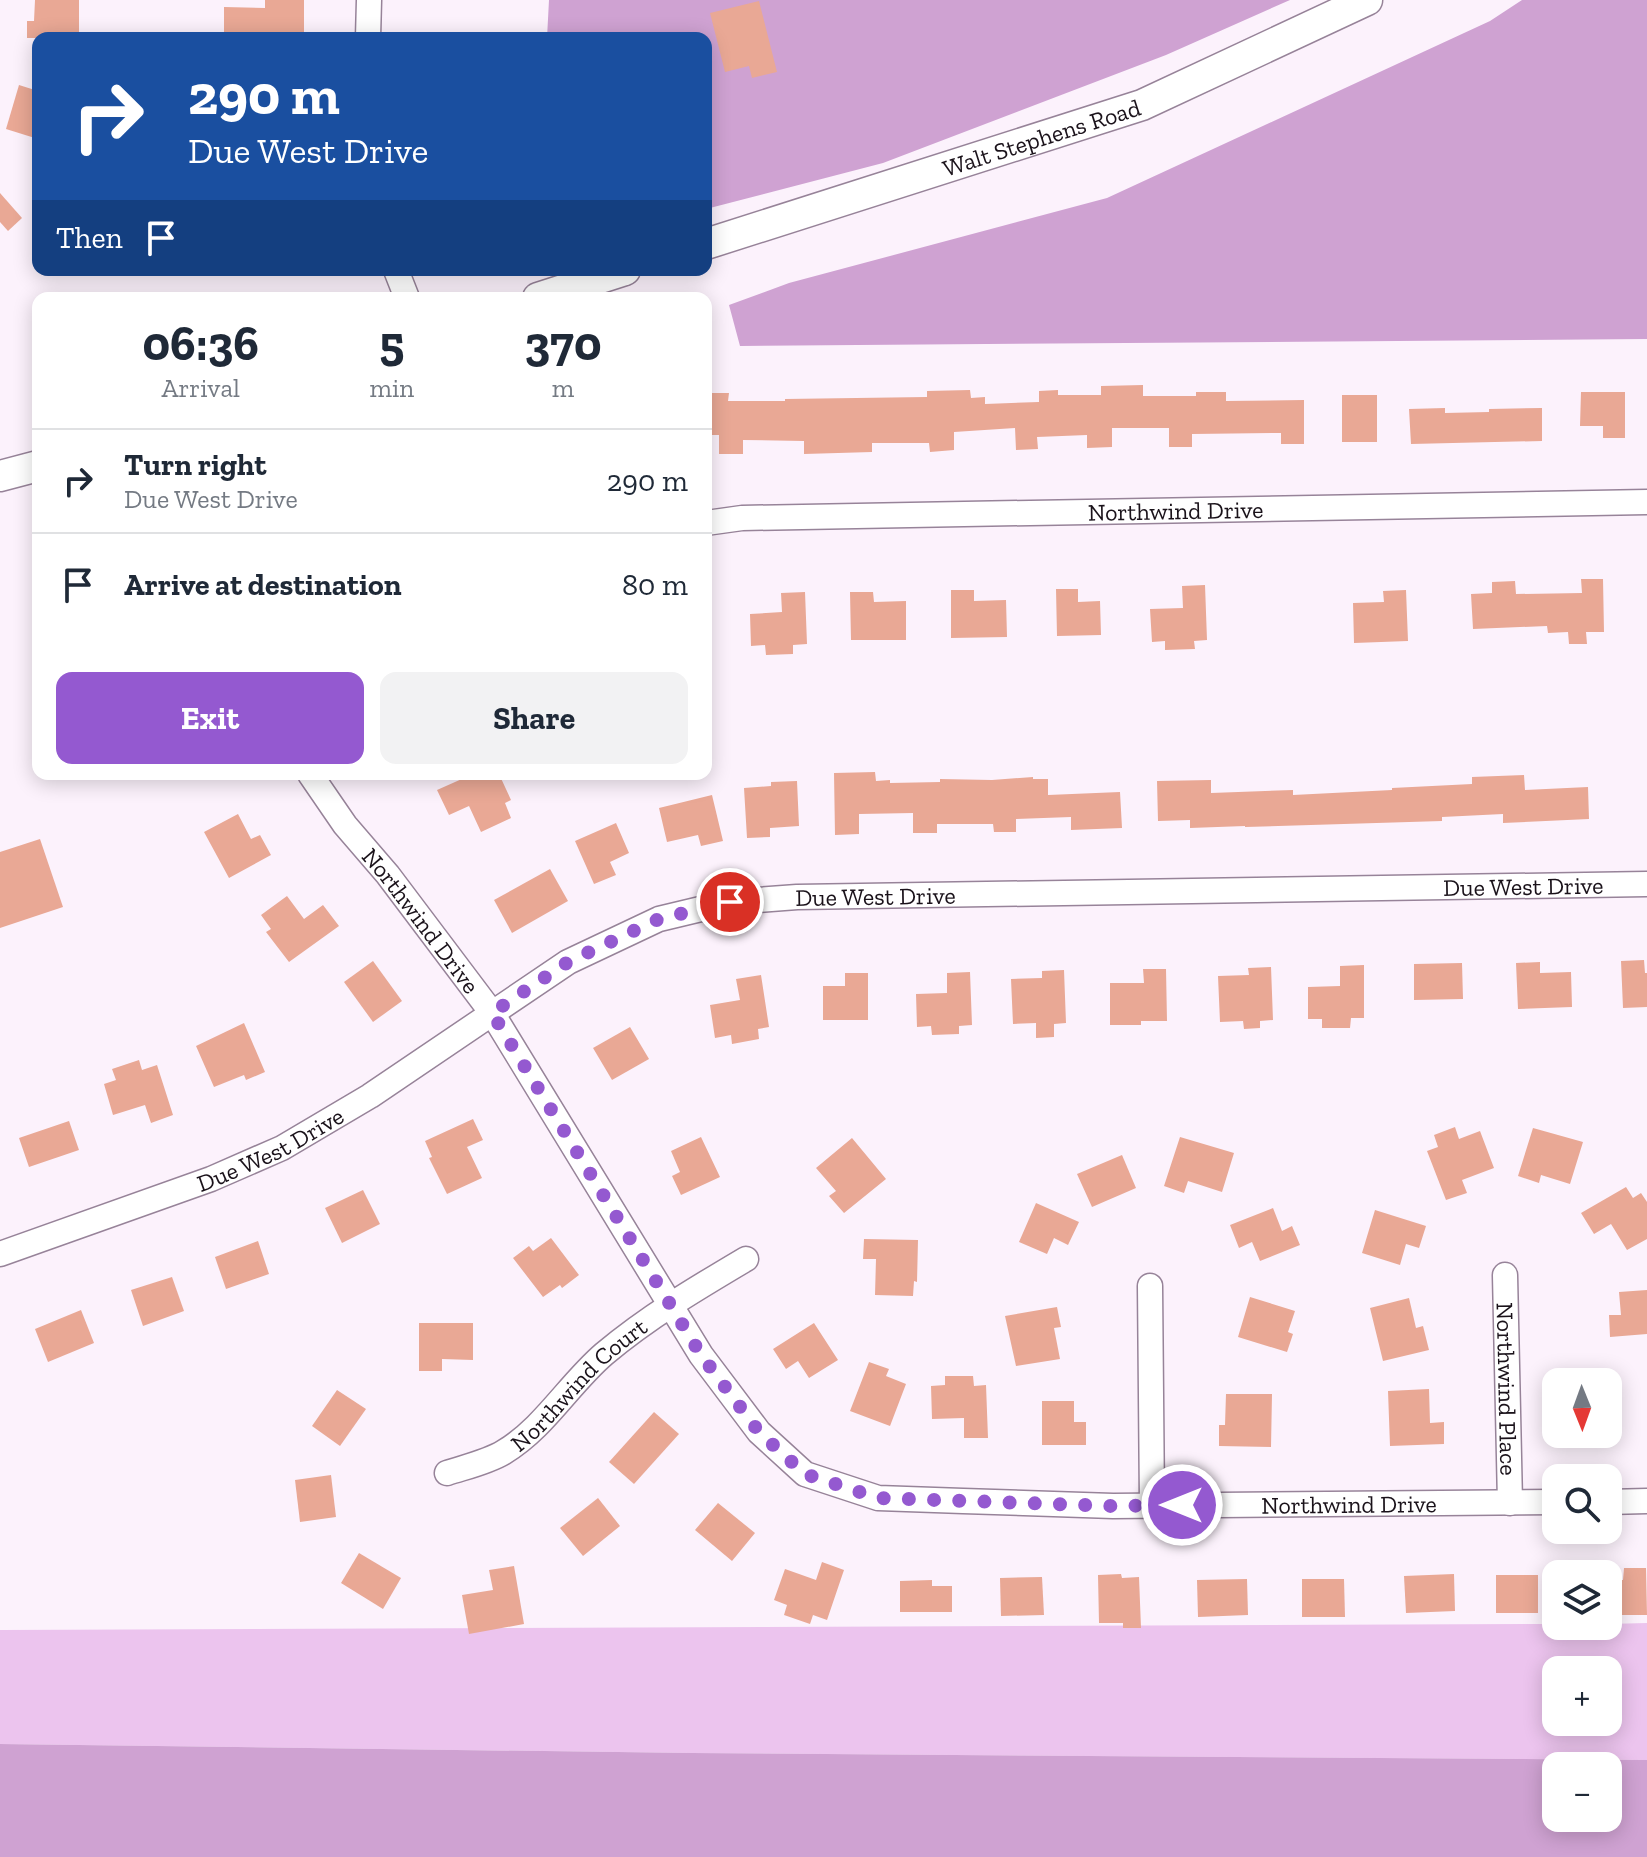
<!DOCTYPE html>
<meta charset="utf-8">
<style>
:root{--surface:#fff;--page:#f2f2f3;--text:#1f2937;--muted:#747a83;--line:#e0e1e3;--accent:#9459d0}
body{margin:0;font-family:"Zilla Slab",serif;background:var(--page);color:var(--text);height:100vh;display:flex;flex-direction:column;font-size:30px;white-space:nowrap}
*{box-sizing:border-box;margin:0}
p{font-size:26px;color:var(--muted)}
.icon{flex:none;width:44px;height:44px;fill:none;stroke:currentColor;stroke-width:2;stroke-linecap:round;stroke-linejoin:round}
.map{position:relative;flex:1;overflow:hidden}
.sheet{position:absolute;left:32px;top:292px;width:680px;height:488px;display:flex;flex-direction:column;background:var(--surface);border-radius:16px;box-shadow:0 4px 20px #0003}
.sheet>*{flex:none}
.guide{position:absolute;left:32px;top:32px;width:680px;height:244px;border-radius:16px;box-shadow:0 4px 20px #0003;background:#1a4fa0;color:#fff;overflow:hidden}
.needle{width:52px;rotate:179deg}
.tools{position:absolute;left:1542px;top:1368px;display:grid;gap:16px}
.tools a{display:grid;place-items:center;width:80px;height:80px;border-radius:16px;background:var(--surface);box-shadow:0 4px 20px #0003;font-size:40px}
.pin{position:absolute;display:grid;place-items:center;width:68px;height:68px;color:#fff;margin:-34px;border:4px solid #fff;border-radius:50%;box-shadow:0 2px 8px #0007}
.me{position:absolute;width:88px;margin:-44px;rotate:270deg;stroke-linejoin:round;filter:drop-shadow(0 0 6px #0008)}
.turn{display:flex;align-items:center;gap:28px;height:168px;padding:0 24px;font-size:36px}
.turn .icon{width:104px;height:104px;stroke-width:2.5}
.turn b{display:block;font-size:56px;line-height:68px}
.then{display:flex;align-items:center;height:76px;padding:0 24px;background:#0003;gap:16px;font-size:30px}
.eta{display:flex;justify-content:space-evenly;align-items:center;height:136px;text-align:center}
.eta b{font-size:48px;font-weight:800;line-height:56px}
.action{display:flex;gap:16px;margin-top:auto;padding:16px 24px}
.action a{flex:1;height:92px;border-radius:16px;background:var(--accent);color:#fff;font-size:32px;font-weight:800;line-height:92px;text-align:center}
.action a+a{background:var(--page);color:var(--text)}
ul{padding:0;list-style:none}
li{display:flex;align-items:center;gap:24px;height:104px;padding:0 24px;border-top:2px solid var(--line)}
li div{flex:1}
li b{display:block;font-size:30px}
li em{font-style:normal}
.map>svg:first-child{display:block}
.green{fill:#ecc4ee;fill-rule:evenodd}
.forest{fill:#cfa2d2;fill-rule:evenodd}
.building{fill:#e9a895}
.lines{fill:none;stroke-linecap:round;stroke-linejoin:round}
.minor-casing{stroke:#978399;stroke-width:27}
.tertiary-casing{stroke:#978399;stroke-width:33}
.minor{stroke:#fff;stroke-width:24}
.tertiary{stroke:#fff;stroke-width:30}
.route{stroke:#9459d0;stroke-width:14;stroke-dasharray:0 25.2}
.labels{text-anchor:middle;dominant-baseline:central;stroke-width:8;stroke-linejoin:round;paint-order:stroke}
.street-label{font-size:24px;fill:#1a121a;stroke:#fff}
</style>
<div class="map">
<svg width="1647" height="1857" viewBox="0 0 1647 1857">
<rect width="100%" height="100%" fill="#fcf2fc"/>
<path class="green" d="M 1647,1623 L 1647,1760 L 691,1753 L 0,1744 L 0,1630 L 1556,1624 L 1556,1626 L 1608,1626 L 1608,1624 ZM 1556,1670 L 1608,1670 L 1608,1722 L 1556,1722 Z"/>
<g class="forest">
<path d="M 549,0 L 1290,0 L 1166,55 L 883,163 L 706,209 L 706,38 L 547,38 Z"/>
<path d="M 1522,0 L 1647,0 L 1647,339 L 740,346 L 729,305 L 789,283 L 1107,198 L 1490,21 Z"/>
<path d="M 0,1744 L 691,1753 L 1647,1760 L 1647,1857 L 0,1857 ZM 1556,1766 L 1608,1766 L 1608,1818 L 1556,1818 Z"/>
</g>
<g class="building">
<path d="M 35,0 L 79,0 L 79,38 L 27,38 L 27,21 L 34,21 Z"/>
<path d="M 265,0 L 304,0 L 304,38 L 224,38 L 224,7 L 265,8 Z"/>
<path d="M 759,1 L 777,72 L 752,78 L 749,66 L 725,72 L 710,13 Z"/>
<path d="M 19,85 L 38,91 L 38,139 L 6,129 Z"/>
<path d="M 0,193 L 22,218 L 8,231 L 0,222 Z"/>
<path d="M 1143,385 L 1143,396 L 1196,396 L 1196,392 L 1226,392 L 1226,401 L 1304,400 L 1304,444 L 1281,444 L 1281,433 L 1192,434 L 1192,447 L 1169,447 L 1169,428 L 1112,428 L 1112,447 L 1087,448 L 1087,435 L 1037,437 L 1038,449 L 1016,450 L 1015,428 L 954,432 L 954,450 L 930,452 L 929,443 L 872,443 L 872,452 L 804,454 L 804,441 L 743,440 L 743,454 L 719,454 L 719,435 L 706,435 L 706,393 L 729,393 L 728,401 L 785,401 L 785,399 L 927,397 L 927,391 L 970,390 L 971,398 L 985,397 L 985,404 L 1039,402 L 1039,391 L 1058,390 L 1058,395 L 1101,395 L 1101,386 Z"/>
<path d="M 1581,392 L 1625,392 L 1625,438 L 1603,438 L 1603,426 L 1580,426 Z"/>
<rect x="1342" y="395" width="35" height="47"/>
<path d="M 1445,408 L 1445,413 L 1489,412 L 1489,409 L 1542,408 L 1542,441 L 1411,444 L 1409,409 Z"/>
<path d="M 1581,579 L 1603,579 L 1604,632 L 1586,632 L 1587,644 L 1569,644 L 1568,632 L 1548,633 L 1547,626 L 1473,629 L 1471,594 L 1492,593 L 1492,582 L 1515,581 L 1516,594 L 1582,593 Z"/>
<path d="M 1205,585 L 1207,640 L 1194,641 L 1195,649 L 1165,650 L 1165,641 L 1152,642 L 1150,609 L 1183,608 L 1182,586 Z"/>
<path d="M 1056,589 L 1078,589 L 1078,602 L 1100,601 L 1101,635 L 1057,636 Z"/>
<path d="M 951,590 L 974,590 L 974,601 L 1006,600 L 1007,637 L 951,638 Z"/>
<path d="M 1406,590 L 1408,641 L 1354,643 L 1353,603 L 1384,602 L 1383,591 Z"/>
<path d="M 805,592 L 807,644 L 793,645 L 793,654 L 766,655 L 765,645 L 751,646 L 750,614 L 782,612 L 781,593 Z"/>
<path d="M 850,592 L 873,592 L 874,602 L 906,601 L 906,640 L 851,640 Z"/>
<path d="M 875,772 L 876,781 L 890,780 L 890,783 L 940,782 L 940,779 L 992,780 L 1033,777 L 1033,779 L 1048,779 L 1048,795 L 1120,792 L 1122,828 L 1071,830 L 1071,817 L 1016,819 L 1016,832 L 994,832 L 993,824 L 937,824 L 937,833 L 913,833 L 913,813 L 859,814 L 859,834 L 835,835 L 834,773 Z"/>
<path d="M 473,774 L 499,774 L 511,800 L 505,803 L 511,818 L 481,832 L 469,806 L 449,815 L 437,790 Z"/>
<path d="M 1524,775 L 1525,790 L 1588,787 L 1589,819 L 1503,823 L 1503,814 L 1442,817 L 1442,821 L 1245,827 L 1245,826 L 1190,828 L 1190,820 L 1158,821 L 1157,781 L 1211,780 L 1211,793 L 1293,790 L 1293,795 L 1392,790 L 1392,788 L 1472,784 L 1472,777 Z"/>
<path d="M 797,781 L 799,826 L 770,828 L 770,837 L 747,838 L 744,788 L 771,786 L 771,782 Z"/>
<path d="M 712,795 L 723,841 L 701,846 L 698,835 L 667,842 L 659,808 Z"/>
<path d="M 238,814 L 251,839 L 260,835 L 271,855 L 229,878 L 204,832 Z"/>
<path d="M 616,823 L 629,853 L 610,862 L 616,875 L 594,884 L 575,841 Z"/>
<path d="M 40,839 L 63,907 L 0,928 L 0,852 Z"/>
<path d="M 550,869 L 568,901 L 512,933 L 494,900 Z"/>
<path d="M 287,896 L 304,919 L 323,905 L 339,926 L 289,962 L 266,932 L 271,929 L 261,915 Z"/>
<path d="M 1644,960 L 1645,973 L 1647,973 L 1647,1007 L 1623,1008 L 1621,961 Z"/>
<path d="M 373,961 L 402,1001 L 373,1022 L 344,982 Z"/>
<path d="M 1540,962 L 1540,973 L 1571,972 L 1572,1007 L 1518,1009 L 1516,963 Z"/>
<path d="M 1462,963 L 1463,999 L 1414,1000 L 1414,964 Z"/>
<path d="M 1364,965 L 1364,1018 L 1351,1018 L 1350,1028 L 1322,1028 L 1322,1019 L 1308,1019 L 1308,987 L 1340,986 L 1340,966 Z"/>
<path d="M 1271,967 L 1273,1020 L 1260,1021 L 1260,1028 L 1244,1029 L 1243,1021 L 1220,1022 L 1218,976 L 1249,975 L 1248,968 Z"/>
<path d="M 1143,969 L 1166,969 L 1167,1021 L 1141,1021 L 1141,1025 L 1110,1025 L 1110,983 L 1144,983 Z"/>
<path d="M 1064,970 L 1066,1023 L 1054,1024 L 1054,1037 L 1036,1038 L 1036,1023 L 1013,1024 L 1011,979 L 1042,978 L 1042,971 Z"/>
<path d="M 970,972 L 972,1025 L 959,1026 L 959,1034 L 932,1035 L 931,1026 L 917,1027 L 916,994 L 947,993 L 947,973 Z"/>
<path d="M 845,973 L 868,973 L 868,1020 L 823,1020 L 823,986 L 845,986 Z"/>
<path d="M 761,975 L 769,1027 L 758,1029 L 759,1039 L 732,1044 L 731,1035 L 715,1038 L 710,1005 L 740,1000 L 736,979 Z"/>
<path d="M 244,1023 L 265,1072 L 246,1080 L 244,1075 L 214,1087 L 196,1046 Z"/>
<path d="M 630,1027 L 649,1059 L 612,1080 L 593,1048 Z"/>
<path d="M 139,1060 L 142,1070 L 157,1065 L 173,1115 L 151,1123 L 145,1105 L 113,1115 L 104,1084 L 116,1080 L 112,1069 Z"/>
<path d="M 473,1119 L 483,1140 L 467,1147 L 482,1178 L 447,1194 L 429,1158 L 432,1157 L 425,1141 Z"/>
<path d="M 69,1121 L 79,1150 L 29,1167 L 19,1138 Z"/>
<path d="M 1455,1127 L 1459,1139 L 1480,1131 L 1494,1168 L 1462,1180 L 1467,1193 L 1446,1200 L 1427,1151 L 1438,1147 L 1434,1135 Z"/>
<path d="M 1533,1128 L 1583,1142 L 1570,1184 L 1541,1175 L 1539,1183 L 1518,1176 Z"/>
<path d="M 701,1137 L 720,1177 L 681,1195 L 672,1176 L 680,1172 L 671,1151 Z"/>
<path d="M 1180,1137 L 1234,1153 L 1222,1192 L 1188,1181 L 1184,1193 L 1164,1186 Z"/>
<path d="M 852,1138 L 886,1179 L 844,1213 L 829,1196 L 836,1191 L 816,1168 Z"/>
<path d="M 1122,1155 L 1136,1188 L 1092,1207 L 1077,1174 Z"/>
<path d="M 1626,1187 L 1633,1198 L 1641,1193 L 1647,1202 L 1647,1239 L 1627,1250 L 1611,1224 L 1594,1234 L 1581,1213 Z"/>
<path d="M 363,1190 L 380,1224 L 342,1243 L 325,1208 Z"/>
<path d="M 1036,1203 L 1079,1222 L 1068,1245 L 1054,1238 L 1047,1254 L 1019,1242 Z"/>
<path d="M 1273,1208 L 1282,1231 L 1292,1226 L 1300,1245 L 1260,1261 L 1252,1242 L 1239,1248 L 1230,1225 Z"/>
<path d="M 1375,1210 L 1426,1226 L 1419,1248 L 1406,1244 L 1400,1265 L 1362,1253 Z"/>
<path d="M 551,1238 L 579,1275 L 562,1288 L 560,1285 L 543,1297 L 513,1258 L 529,1246 L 533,1251 Z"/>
<path d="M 864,1239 L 918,1240 L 917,1282 L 914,1281 L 913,1296 L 875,1295 L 876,1259 L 863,1259 Z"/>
<path d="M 258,1241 L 269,1274 L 226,1289 L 215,1257 Z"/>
<path d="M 172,1277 L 184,1311 L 143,1326 L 131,1290 Z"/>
<path d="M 1647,1290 L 1647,1334 L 1610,1337 L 1609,1315 L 1621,1315 L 1619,1292 Z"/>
<path d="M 1250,1297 L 1295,1311 L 1288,1332 L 1293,1334 L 1287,1352 L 1238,1337 Z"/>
<path d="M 1409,1298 L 1416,1328 L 1423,1326 L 1429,1350 L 1383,1361 L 1370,1308 Z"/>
<path d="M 1057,1307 L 1061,1327 L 1054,1328 L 1060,1359 L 1016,1366 L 1005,1316 Z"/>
<path d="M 81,1310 L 94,1343 L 48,1362 L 35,1329 Z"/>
<path d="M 419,1323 L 473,1323 L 473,1360 L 442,1359 L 442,1371 L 419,1371 Z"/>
<path d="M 814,1323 L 838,1360 L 809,1378 L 798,1361 L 786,1369 L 773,1349 Z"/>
<path d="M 869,1362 L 889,1369 L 886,1376 L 906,1384 L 890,1426 L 850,1411 Z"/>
<path d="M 945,1376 L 973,1376 L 974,1386 L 986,1385 L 988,1438 L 964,1438 L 964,1418 L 932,1419 L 931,1386 L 945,1385 Z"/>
<path d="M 1429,1389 L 1430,1423 L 1444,1422 L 1444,1444 L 1390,1446 L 1388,1391 Z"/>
<path d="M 337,1390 L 366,1409 L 340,1446 L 312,1426 Z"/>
<path d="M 1226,1394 L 1272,1394 L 1271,1447 L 1219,1446 L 1219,1425 L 1225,1425 Z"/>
<path d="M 1042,1401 L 1074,1401 L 1074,1422 L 1086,1422 L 1086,1445 L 1042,1445 Z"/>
<path d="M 654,1412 L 679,1434 L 634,1484 L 609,1462 Z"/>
<path d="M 331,1475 L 336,1517 L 300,1522 L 295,1480 Z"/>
<path d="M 598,1498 L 620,1526 L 583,1556 L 560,1528 Z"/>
<path d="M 718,1503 L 755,1533 L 732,1561 L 695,1530 Z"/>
<path d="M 359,1553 L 401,1578 L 383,1609 L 341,1583 Z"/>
<path d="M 822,1562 L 844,1570 L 827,1620 L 813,1615 L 810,1624 L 784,1615 L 787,1605 L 774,1600 L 785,1569 L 816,1580 Z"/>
<path d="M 514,1566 L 524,1624 L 469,1634 L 462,1595 L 493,1590 L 489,1570 Z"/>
<path d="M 1624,1568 L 1646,1568 L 1647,1615 L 1608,1615 L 1608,1580 L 1623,1580 Z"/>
<path d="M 1121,1574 L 1122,1578 L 1139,1577 L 1141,1628 L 1123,1628 L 1123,1623 L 1099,1623 L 1098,1575 Z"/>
<path d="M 1454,1574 L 1455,1611 L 1406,1613 L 1404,1576 Z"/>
<rect x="1496" y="1575" width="42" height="38"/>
<path d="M 1042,1577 L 1044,1615 L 1001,1616 L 1000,1578 Z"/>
<path d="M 1247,1579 L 1248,1615 L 1198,1617 L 1197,1580 Z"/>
<path d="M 1302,1579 L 1344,1579 L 1345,1617 L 1302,1617 Z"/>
<path d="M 932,1580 L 932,1586 L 952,1586 L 952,1612 L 900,1612 L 900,1581 Z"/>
</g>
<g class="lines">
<g class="minor-casing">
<g id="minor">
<path d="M 368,38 L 369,0"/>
<path d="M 396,270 L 407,298"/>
<path id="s1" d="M 706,523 L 742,518 L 1647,502"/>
<path id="s2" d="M 310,774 L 345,825 L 388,875 L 492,1013 L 701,1355 L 759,1432 L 805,1474 L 878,1498 L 963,1501 L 1113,1506 L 1556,1502"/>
<path id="s3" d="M 0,1254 L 211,1179 L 282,1148 L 370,1096 L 568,962 L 659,919 L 730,902 L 797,897 L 1647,884"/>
<path id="s4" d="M 1505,1275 L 1510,1503"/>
<path d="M 1150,1286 L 1152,1505"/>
<path id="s5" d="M 447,1473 C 465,1467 488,1462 504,1452 C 544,1428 569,1384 604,1354 C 648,1317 697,1288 746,1259"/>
<path d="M 1608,1502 L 1647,1501"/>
</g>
</g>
<g class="tertiary-casing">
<g id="tertiary">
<path id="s6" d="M 706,244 L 1142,105 L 1367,0"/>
<path d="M 538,298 L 625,270"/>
<path d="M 0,476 L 38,466"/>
</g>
</g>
<use href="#minor" class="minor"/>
<use href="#tertiary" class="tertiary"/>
</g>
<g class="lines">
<path class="route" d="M 730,902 L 659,919 L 568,962 L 492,1013 L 701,1355 L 759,1432 L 805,1474 L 878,1498 L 1113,1506 L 1182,1505"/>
</g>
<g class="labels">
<g class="street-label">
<text stroke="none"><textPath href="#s6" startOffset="352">Walt Stephens Road</textPath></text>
<text stroke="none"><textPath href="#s1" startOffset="470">Northwind Drive</textPath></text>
<text stroke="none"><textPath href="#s3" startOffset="1610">Due West Drive</textPath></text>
<text stroke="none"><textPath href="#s3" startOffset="962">Due West Drive</textPath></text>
<text stroke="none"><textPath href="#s2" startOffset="184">Northwind Drive</textPath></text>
<text stroke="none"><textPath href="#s3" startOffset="290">Due West Drive</textPath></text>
<text stroke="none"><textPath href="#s5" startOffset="162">Northwind Court</textPath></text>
<text stroke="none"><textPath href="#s4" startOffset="114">Northwind Place</textPath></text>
<text stroke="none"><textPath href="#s2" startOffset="1408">Northwind Drive</textPath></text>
</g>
</g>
</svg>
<div class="tools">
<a><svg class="needle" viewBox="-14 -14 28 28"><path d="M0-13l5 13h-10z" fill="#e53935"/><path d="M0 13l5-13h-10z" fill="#747a83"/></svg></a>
<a><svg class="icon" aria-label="search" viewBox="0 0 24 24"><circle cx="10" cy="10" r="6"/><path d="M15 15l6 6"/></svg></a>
<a><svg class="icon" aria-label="layers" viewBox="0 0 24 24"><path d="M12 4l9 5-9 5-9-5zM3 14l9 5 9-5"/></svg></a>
<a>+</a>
<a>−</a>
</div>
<div class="pin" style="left:730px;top:902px;background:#d93025"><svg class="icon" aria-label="arrive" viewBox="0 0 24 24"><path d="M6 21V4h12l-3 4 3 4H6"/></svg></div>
<svg class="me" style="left:1182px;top:1505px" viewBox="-20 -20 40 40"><circle r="17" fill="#9459d0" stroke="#fff" stroke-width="3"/><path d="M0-11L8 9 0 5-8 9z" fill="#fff"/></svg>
<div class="guide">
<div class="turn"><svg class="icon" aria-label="right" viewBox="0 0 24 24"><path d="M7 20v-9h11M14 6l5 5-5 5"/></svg><div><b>290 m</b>Due West Drive</div></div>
<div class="then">Then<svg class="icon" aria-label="arrive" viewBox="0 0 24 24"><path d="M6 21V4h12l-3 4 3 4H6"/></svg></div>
</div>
<section class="sheet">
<div class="eta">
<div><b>06:36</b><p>Arrival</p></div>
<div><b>5</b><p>min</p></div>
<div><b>370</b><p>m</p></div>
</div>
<ul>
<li><svg class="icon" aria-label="right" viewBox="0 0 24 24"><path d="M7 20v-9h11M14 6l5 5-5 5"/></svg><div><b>Turn right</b><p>Due West Drive</p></div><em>290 m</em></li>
<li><svg class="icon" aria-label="arrive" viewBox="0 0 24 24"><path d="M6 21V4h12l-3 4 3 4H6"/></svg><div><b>Arrive at destination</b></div><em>80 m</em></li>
</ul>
<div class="action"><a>Exit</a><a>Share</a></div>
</section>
</div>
